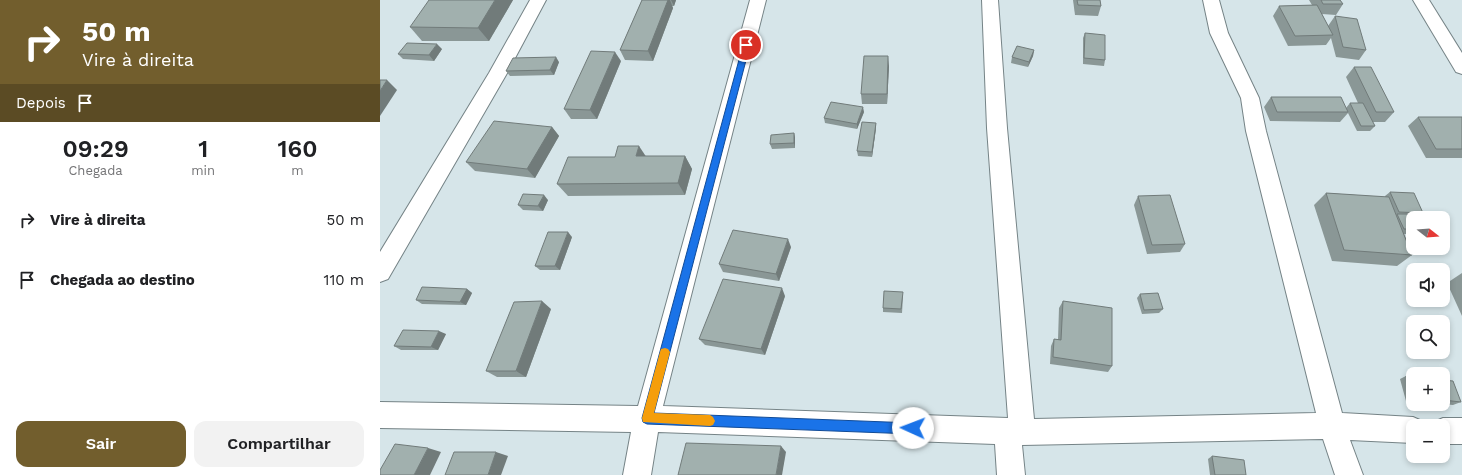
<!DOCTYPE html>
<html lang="pt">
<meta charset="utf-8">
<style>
:root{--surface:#fff;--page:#f2f2f2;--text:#202124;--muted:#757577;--accent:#725e2d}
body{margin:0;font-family:"Work Sans",sans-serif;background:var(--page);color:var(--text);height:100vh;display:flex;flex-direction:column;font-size:15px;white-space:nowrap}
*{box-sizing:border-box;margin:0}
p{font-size:13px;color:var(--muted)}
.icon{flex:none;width:22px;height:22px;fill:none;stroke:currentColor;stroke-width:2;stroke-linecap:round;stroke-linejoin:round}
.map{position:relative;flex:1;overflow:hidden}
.side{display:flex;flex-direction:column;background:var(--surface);width:380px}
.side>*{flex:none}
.hud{background:#725e2d;color:#fff;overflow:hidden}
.needle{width:26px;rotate:107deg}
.controls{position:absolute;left:1026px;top:211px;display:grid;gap:8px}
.controls a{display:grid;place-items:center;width:44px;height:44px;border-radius:8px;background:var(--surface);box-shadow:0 2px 6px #0003;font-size:20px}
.pin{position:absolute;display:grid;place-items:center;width:34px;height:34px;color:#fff;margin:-17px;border:2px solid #fff;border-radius:50%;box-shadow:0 1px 4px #0007}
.me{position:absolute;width:44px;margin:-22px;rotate:272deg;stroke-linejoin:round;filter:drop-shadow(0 0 3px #0008)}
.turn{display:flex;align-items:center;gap:14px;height:84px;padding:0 16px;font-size:18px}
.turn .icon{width:52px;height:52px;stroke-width:2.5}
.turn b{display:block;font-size:28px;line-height:34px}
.then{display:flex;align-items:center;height:38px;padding:0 16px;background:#0003;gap:8px;font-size:15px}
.eta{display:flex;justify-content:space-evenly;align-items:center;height:68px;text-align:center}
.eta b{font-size:24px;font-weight:600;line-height:28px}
.button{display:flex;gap:8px;margin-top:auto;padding:8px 16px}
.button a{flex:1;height:46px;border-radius:12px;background:var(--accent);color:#fff;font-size:16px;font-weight:600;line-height:46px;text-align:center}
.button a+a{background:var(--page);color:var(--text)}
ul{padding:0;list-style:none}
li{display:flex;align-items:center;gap:12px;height:60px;padding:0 16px}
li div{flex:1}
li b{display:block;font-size:15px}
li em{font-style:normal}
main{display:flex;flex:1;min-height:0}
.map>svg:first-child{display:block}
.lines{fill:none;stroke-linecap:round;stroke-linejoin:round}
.minor-casing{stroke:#758386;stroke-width:2}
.minor{fill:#fff;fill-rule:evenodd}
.wall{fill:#8a9796}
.shaded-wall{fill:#717b7a}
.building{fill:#a1b0ae;stroke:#717b7a}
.route{fill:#1a73e8;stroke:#114b97}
.slow{fill:#f59e0b}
</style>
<main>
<section class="side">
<div class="hud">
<div class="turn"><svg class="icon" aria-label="right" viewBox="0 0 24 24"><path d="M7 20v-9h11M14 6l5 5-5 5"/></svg><div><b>50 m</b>Vire à direita</div></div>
<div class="then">Depois<svg class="icon" aria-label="arrive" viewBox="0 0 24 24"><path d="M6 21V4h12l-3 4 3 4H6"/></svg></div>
</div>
<div class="eta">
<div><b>09:29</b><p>Chegada</p></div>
<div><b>1</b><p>min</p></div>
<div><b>160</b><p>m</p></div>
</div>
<ul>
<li><svg class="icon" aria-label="right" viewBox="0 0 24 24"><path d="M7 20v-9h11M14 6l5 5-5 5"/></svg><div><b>Vire à direita</b></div><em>50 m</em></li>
<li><svg class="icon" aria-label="arrive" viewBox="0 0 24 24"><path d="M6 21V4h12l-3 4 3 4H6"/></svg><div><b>Chegada ao destino</b></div><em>110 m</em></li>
</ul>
<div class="button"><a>Sair</a><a>Compartilhar</a></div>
</section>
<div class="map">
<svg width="1082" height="475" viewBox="0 0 1082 475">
<rect width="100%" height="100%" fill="#d6e5e9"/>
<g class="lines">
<g class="minor-casing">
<g id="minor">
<path d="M 150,0 L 166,0 L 126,75 L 8,279 L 0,282 L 0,252 L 109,73 Z"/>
<path d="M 370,0 L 386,0 L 283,406 L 628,418 L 607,128 L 602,0 L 618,0 L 627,128 L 654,419 L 936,413 L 866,131 L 861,98 L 830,33 L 823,0 L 839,0 L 848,33 L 879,98 L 886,131 L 962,413 L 1033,417 L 1042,421 L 1045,426 L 1033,426 L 1033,443 L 970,440 L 983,475 L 955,475 L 943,439 L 642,445 L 645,475 L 617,475 L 615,444 L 278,432 L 271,475 L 243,475 L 251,432 L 0,428 L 0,402 L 258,406 Z"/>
<path d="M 1033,0 L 1049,0 L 1082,53 L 1082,74 L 1076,72 Z"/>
<path d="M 1063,418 L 1082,418 L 1082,444 L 1063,444 L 1063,426 L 1052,426 L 1054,422 Z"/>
</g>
</g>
<use href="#minor" class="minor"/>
</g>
<g class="wall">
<path d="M 133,0 L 109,41 L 42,41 L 30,27 Z"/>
<path d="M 262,0 L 296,0 L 294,6 L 292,6 L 293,8 L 273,61 L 245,60 L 240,50 Z"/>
<path d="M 693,0 L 720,0 L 721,6 L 718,16 L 695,15 Z"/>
<path d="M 929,0 L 960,0 L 963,4 L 956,15 L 942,14 L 948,26 L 955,16 L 986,50 L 979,60 L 956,57 L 951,38 L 946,45 L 908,46 L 893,16 L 899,6 L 932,5 Z"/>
<path d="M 705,33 L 725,60 L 724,66 L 703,64 L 703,38 Z"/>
<path d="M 62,49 L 54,61 L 23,59 L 18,54 Z"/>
<path d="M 654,50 L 653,56 L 648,67 L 631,63 L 632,57 Z"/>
<path d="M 241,61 L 217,119 L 191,119 L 184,109 Z"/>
<path d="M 179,62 L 174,75 L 130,76 L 126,71 Z"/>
<path d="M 509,66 L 507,104 L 482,104 L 481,94 Z"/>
<path d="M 974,67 L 1014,112 L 1005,122 L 992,122 L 995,126 L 990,131 L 977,131 L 968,113 L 960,122 L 890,121 L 884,107 L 891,97 L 966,108 L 970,103 L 978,103 L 966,77 Z"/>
<path d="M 484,112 L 477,129 L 445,123 L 444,118 Z"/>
<path d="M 1038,117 L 1082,117 L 1082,158 L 1046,158 L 1028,126 Z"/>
<path d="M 496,123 L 496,128 L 492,157 L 478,156 L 477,151 Z"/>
<path d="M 172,127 L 179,136 L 155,178 L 95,171 L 86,162 Z"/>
<path d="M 414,133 L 415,138 L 415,148 L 392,149 L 390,144 Z"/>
<path d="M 266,156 L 305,156 L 312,169 L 305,195 L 188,196 L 177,184 Z"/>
<path d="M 1010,192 L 1043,213 L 1037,217 L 1034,217 L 1033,218 L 1033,234 L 1024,234 L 1032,255 L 1017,266 L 952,261 L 934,205 L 946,193 L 1005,197 L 1005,196 Z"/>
<path d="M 758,196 L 805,244 L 800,252 L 767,254 L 754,205 Z"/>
<path d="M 168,200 L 163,211 L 143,210 L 138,205 Z"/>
<path d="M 192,237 L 180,270 L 160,270 L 155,266 Z"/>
<path d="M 411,247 L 399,281 L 343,272 L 339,264 Z"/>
<path d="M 1082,273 L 1082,316 L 1067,283 Z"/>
<path d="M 87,289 L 92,293 L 86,305 L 42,304 L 36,300 Z"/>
<path d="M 760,294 L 783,309 L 779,313 L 762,314 L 757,298 Z"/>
<path d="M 405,296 L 385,355 L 325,345 L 319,339 Z"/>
<path d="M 523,296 L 522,313 L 503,312 L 503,308 Z"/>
<path d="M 683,301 L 732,366 L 728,372 L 670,364 L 671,346 L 674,339 L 678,340 L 679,308 Z"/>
<path d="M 171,309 L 146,377 L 117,377 L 106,371 Z"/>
<path d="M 66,334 L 58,350 L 21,350 L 14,346 Z"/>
<path d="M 1026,376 L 1033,377 L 1033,401 L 1026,401 L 1020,379 Z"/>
<path d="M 1063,380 L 1081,402 L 1073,405 L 1063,404 Z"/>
<path d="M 832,456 L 866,475 L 830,475 L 828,459 Z"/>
</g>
<g class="shaded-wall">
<path d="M 115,0 L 133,0 L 109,41 L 98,28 Z"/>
<path d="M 288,0 L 290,0 L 293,8 L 273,61 L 268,51 Z"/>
<path d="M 291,0 L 296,0 L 294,6 Z"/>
<path d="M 57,44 L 62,49 L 54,61 L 49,55 Z"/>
<path d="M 654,50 L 653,56 L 648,67 L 649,62 Z"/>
<path d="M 235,52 L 241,61 L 217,119 L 210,110 Z"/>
<path d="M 508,56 L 509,66 L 507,104 L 507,94 Z"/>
<path d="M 176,57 L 179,62 L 174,75 L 170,70 Z"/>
<path d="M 7,80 L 17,90 L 0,116 L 0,91 Z"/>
<path d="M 483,107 L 484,112 L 477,129 L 477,124 Z"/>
<path d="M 496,123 L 496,128 L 492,157 L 492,152 Z"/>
<path d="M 172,127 L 179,136 L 155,178 L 147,169 Z"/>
<path d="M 414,133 L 415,138 L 415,148 L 414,143 Z"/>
<path d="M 259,146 L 267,158 L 256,156 Z"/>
<path d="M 305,156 L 312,169 L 305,195 L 298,183 Z"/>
<path d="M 164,195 L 168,200 L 163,211 L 158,206 Z"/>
<path d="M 188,232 L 192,237 L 180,270 L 175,266 Z"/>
<path d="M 408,239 L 411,247 L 399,281 L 396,274 Z"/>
<path d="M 402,288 L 405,296 L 385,355 L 381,349 Z"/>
<path d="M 87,289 L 92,293 L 86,305 L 80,302 Z"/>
<path d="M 162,301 L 171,309 L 146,377 L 136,371 Z"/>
<path d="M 59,331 L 66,334 L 58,350 L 51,347 Z"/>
<path d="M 401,446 L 406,452 L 402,475 L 396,475 Z"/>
<path d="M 48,448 L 61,452 L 50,475 L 34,475 Z"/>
<path d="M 116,452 L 128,456 L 121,475 L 108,475 Z"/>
</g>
<g class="building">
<path d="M 49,0 L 115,0 L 98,28 L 30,27 Z"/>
<path d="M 262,0 L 288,0 L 268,51 L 240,50 Z"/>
<path d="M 697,0 L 720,0 L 721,6 L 698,5 Z"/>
<path d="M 941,0 L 960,0 L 963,4 L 943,4 Z"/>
<path d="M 937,5 L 953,35 L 915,36 L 899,6 Z"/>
<path d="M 955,16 L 977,19 L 986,50 L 963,47 Z"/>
<path d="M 705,33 L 725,35 L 725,60 L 704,58 Z"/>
<path d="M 27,43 L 57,44 L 49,55 L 18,54 Z"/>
<path d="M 637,46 L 654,50 L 649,62 L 632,57 Z"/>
<path d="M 211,51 L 235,52 L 210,110 L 184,109 Z"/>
<path d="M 484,56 L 508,56 L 507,94 L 481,94 Z"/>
<path d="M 176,57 L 170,70 L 126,71 L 133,58 Z"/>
<path d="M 974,67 L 991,67 L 1014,112 L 996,112 Z"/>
<path d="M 0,80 L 7,80 L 0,91 Z"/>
<path d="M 891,97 L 961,97 L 968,112 L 897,112 Z"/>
<path d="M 451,102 L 483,107 L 477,124 L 444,118 Z"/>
<path d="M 970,103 L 983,103 L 995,126 L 981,126 Z"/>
<path d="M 1038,117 L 1082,117 L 1082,149 L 1056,149 Z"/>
<path d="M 114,121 L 172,127 L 147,169 L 86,162 Z"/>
<path d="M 482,122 L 496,123 L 492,152 L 477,151 Z"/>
<path d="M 414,133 L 414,143 L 390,144 L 391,135 Z"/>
<path d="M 238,146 L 259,146 L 256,156 L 305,156 L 298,183 L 177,184 L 188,157 L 235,157 Z"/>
<path d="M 1010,192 L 1034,193 L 1043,213 L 1019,212 Z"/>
<path d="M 946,193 L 1009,197 L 1032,255 L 964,250 Z"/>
<path d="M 143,194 L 164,195 L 158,206 L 138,205 Z"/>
<path d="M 790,195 L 805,244 L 772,245 L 758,196 Z"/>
<path d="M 1017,214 L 1032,214 L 1034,218 L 1033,218 L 1033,229 L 1024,229 Z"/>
<path d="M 353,230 L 408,239 L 396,274 L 339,264 Z"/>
<path d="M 168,232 L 188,232 L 175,266 L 155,266 Z"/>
<path d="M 343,279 L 402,288 L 381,349 L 319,339 Z"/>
<path d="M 42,287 L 87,289 L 80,302 L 36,300 Z"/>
<path d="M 504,291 L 523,292 L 521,309 L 503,308 Z"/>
<path d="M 778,293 L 783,309 L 764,310 L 760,294 Z"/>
<path d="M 162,301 L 136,371 L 106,371 L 134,302 Z"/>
<path d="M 683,301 L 732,308 L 732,366 L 673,357 L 674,339 L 681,340 Z"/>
<path d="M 23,330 L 59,331 L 51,347 L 14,346 Z"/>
<path d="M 1026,376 L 1033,377 L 1033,398 Z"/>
<path d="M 1063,380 L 1073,381 L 1081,402 L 1063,400 Z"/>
<path d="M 306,443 L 401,446 L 396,475 L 298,475 Z"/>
<path d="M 15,444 L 48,448 L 34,475 L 0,475 L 0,470 Z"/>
<path d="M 74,452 L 116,452 L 108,475 L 65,475 Z"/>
<path d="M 832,456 L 864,460 L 866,475 L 835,475 Z"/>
</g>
<path class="route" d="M 366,42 L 370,45 L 274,413 L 533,423 L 537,424 L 539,428 L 537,432 L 533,434 L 267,424 L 263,422 L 262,418 L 363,45 Z"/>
<path class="slow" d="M 285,348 L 288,349 L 290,352 L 274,413 L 330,415 L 333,417 L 335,421 L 333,425 L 330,426 L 263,422 L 262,418 L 280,352 L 281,349 Z"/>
</svg>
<div class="controls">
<a><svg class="needle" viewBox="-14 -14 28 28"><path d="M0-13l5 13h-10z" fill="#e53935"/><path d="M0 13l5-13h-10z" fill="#757577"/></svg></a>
<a><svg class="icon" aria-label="sound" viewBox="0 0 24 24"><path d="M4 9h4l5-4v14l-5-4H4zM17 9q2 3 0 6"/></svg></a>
<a><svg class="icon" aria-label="search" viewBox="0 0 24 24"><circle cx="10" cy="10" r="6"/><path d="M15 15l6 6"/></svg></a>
<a>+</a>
<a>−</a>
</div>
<div class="pin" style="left:366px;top:45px;background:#d93025"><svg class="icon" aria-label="arrive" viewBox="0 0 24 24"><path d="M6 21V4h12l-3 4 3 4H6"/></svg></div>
<svg class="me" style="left:533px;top:428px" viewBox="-20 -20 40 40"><circle r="19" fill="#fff"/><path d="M0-13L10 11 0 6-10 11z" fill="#1a73e8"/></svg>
</div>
</main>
